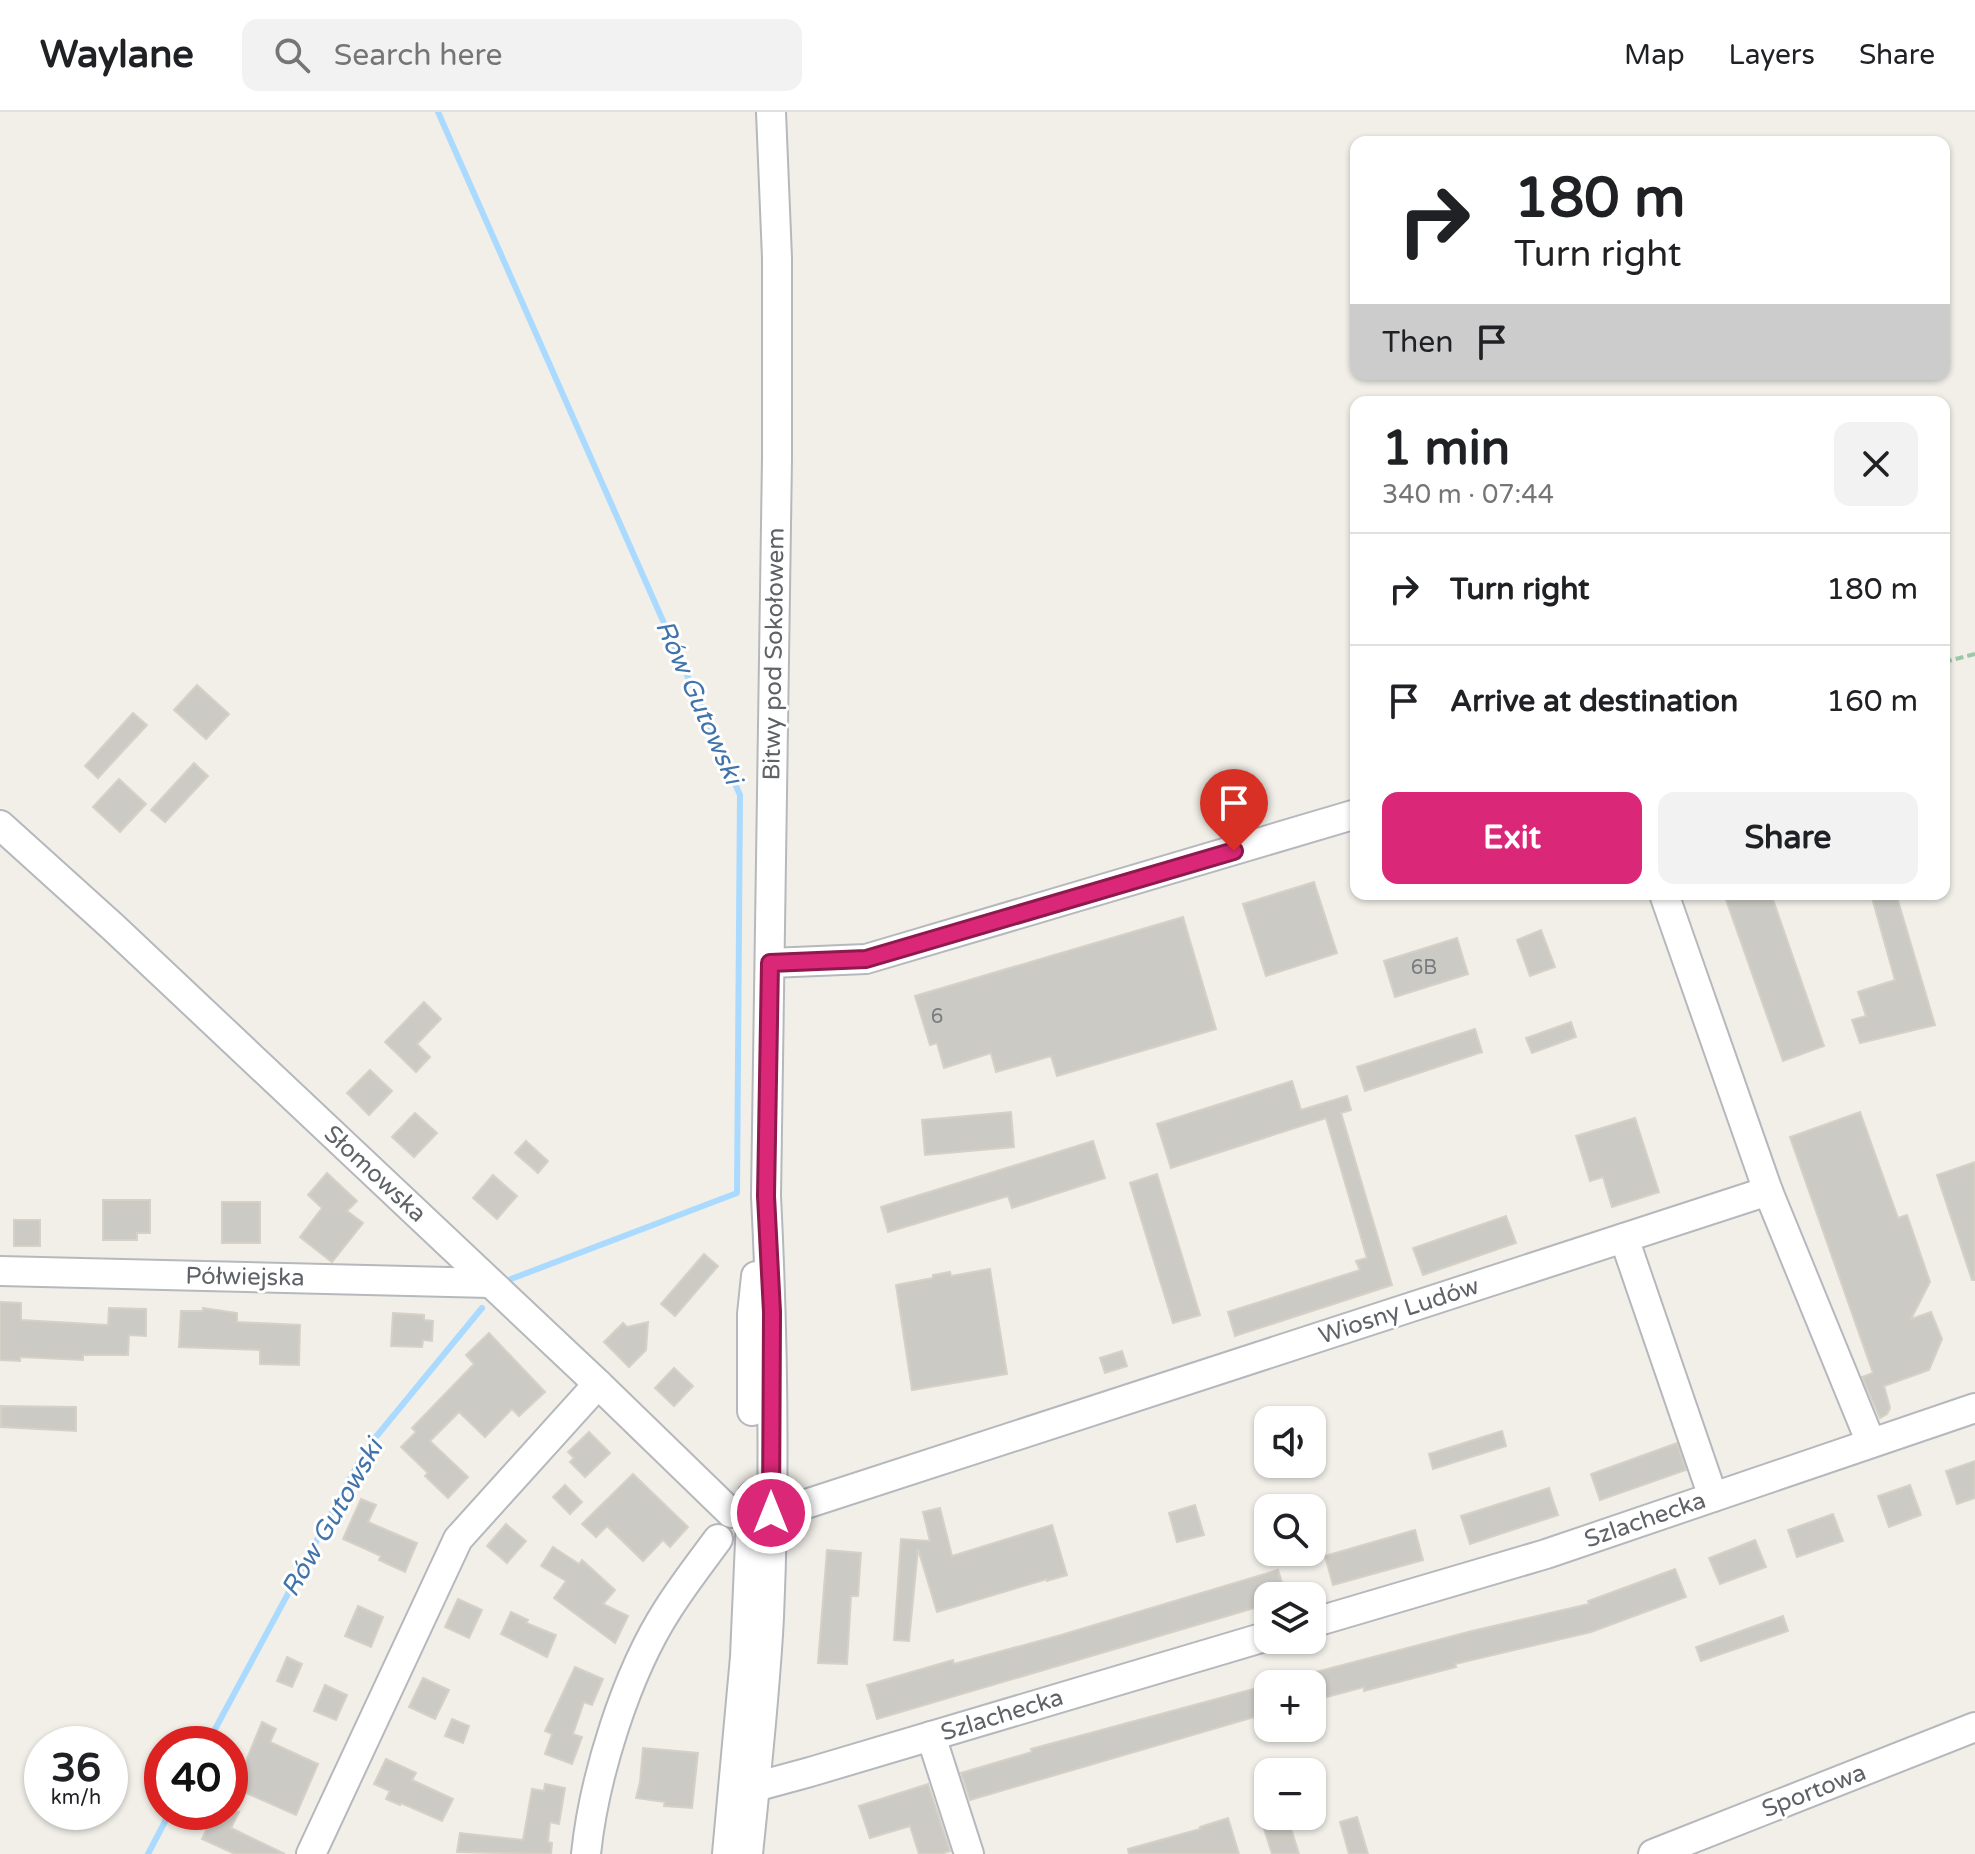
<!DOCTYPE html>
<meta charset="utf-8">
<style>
:root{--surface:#fff;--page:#f2f2f2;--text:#202124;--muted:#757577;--line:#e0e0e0;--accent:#db2777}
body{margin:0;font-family:"Varela Round",sans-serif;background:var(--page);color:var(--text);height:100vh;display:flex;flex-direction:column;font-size:30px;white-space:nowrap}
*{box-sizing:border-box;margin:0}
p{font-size:26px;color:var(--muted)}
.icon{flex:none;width:44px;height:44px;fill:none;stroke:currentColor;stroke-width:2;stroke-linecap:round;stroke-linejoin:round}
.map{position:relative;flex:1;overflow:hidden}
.panel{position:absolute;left:1350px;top:284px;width:600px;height:504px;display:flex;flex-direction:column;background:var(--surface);border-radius:16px;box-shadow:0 2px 6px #0004}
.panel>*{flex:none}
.banner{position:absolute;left:1350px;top:24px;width:600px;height:244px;border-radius:16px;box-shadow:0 2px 6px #0004;background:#fff;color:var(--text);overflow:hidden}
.buttons{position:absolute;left:1254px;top:1294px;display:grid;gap:16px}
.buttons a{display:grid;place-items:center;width:72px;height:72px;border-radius:16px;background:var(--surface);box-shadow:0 2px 6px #0004;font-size:40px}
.speed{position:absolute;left:24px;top:1614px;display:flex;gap:16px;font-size:40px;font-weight:700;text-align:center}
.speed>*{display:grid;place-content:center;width:104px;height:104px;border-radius:50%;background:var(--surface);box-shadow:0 2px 6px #0004;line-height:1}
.speed small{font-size:20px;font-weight:400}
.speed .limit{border:12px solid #d22;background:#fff;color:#111}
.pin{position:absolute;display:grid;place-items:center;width:68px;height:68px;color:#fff;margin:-82px -34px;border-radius:50% 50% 50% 0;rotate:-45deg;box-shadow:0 0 8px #0007}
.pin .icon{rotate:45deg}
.me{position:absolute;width:88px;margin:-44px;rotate:0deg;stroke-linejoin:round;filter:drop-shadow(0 0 6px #0008)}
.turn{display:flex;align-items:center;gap:28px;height:168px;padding:0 32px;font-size:36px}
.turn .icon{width:104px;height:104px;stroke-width:2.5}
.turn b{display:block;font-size:56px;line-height:68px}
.then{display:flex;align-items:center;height:76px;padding:0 32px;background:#0003;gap:16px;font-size:30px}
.round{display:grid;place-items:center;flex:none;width:84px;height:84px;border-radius:16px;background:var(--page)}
.summary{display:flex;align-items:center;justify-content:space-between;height:136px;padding:0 32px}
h1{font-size:48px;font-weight:800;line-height:60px}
.cta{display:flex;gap:16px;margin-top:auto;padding:16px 32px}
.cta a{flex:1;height:92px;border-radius:16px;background:var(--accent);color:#fff;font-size:32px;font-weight:800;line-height:92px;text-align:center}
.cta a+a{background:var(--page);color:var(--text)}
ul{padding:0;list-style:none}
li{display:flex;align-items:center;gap:24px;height:112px;padding:0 32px;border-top:2px solid var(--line)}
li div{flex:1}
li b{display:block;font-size:30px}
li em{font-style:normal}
header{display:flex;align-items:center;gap:48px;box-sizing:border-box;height:112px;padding:0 40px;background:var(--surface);border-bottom:2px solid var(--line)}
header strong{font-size:38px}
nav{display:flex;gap:44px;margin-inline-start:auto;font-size:28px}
.search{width:560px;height:72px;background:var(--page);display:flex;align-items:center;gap:20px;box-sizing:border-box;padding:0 28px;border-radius:16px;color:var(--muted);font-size:30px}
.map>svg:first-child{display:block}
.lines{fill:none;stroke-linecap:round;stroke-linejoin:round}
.stream{stroke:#aadaff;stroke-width:6}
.building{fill:#cccac5;stroke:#d6d1c6;stroke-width:2}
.minor-casing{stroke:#b5b8bc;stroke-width:32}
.path{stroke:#9cc7a9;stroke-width:4;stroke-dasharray:8 4;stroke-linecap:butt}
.minor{stroke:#fff;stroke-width:28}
.route-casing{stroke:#8e194d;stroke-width:20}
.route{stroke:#db2777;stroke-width:14}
.labels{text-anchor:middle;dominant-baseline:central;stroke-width:6;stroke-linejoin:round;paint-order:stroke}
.number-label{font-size:20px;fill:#7a7d7f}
.street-label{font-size:24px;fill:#5f6368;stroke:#fff}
.water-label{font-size:26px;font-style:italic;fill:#4174aa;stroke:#fff}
</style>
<header>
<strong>Waylane</strong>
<div class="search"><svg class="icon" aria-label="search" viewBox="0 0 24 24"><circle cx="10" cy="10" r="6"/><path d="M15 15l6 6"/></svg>Search here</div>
<nav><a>Map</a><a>Layers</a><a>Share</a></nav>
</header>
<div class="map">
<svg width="1975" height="1742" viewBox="0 0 1975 1742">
<rect width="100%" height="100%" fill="#f1efe8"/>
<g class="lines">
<g class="stream">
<path d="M 438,0 L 740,683 L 737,1081 L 511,1167"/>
<path d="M 207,1632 L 366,1337 L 482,1196"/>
<path d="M 148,1742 L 170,1700"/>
</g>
</g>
<g class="building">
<path d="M 197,573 L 229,602 L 206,627 L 174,598 Z"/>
<path d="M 133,601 L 147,613 L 98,666 L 85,654 Z"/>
<path d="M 194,651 L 208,664 L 165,710 L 151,698 Z"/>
<path d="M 119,667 L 146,692 L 120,720 L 93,695 Z"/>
<path d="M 1314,770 L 1337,841 L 1266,864 L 1243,792 Z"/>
<path d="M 1724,782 L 1771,782 L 1824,934 L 1783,949 Z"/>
<path d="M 1871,782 L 1896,782 L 1935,913 L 1860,931 L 1852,908 L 1866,904 L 1858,880 L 1895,868 Z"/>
<path d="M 1183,805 L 1216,917 L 1057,964 L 1051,944 L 996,960 L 991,941 L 944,956 L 937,931 L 930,933 L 915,884 Z"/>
<path d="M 1541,818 L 1555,855 L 1530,864 L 1517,828 Z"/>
<path d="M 1457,826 L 1468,862 L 1395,885 L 1384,849 Z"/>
<path d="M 424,890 L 441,907 L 417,932 L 430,945 L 416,960 L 385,930 Z"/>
<path d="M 1571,910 L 1576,925 L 1532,941 L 1526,926 Z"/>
<path d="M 1475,917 L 1482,940 L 1365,979 L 1357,955 Z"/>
<path d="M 370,958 L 392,979 L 369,1003 L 347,981 Z"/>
<path d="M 1292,969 L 1301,998 L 1347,984 L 1351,998 L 1341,1001 L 1392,1173 L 1235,1224 L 1228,1200 L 1360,1158 L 1356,1149 L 1367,1146 L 1326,1006 L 1171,1056 L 1157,1012 Z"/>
<path d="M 1011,1000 L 1014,1035 L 925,1043 L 922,1008 Z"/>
<path d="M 1860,1000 L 1898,1106 L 1907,1103 L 1930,1170 L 1911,1207 L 1931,1200 L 1942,1227 L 1929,1258 L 1884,1274 L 1890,1296 L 1887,1302 L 1880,1306 L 1862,1265 L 1873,1261 L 1790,1025 Z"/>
<path d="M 415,1001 L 437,1021 L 414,1045 L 392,1025 Z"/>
<path d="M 1635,1006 L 1659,1080 L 1612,1095 L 1603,1065 L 1590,1069 L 1576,1024 Z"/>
<path d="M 526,1029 L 548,1049 L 538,1061 L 515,1041 Z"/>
<path d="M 1093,1029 L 1105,1066 L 1012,1096 L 1008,1084 L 888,1120 L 881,1095 Z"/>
<path d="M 1975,1050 L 1975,1168 L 1972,1168 L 1937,1063 Z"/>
<path d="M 327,1061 L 357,1089 L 347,1099 L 363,1111 L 332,1150 L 300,1125 L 322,1096 L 308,1083 Z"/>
<path d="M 1157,1062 L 1200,1203 L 1173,1211 L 1130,1071 Z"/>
<path d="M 493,1063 L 517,1084 L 497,1107 L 473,1086 Z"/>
<path d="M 103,1088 L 150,1088 L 150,1121 L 137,1121 L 137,1128 L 103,1128 Z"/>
<rect x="222" y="1090" width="38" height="41"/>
<path d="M 1506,1104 L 1516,1131 L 1423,1163 L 1413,1136 Z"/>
<rect x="14" y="1108" width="26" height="26"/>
<path d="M 704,1142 L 718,1154 L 675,1204 L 661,1192 Z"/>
<path d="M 990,1157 L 1007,1262 L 912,1278 L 896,1173 L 933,1166 L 933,1163 L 950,1160 L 951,1164 Z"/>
<path d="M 0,1190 L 21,1191 L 21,1208 L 108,1213 L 109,1196 L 146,1197 L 146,1224 L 129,1223 L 128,1243 L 83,1243 L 83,1248 L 20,1245 L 20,1249 L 0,1248 Z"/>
<path d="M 203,1196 L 237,1201 L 237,1210 L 300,1213 L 299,1253 L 260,1252 L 260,1238 L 179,1235 L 181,1199 L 203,1199 Z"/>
<path d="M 393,1201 L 424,1203 L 424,1208 L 433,1209 L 432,1229 L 423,1228 L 422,1235 L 391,1234 Z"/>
<path d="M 648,1210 L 646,1238 L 629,1255 L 604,1230 L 623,1211 L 627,1215 Z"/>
<path d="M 489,1221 L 545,1280 L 519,1304 L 512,1297 L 485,1325 L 459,1300 L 430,1329 L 468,1365 L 448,1386 L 425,1364 L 428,1361 L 401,1335 L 416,1320 L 412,1316 L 474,1252 L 466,1243 Z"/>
<path d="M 1122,1239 L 1127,1254 L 1105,1261 L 1100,1246 Z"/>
<path d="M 674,1256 L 693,1274 L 674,1294 L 655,1276 Z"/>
<path d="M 1,1294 L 76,1295 L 76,1319 L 1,1315 Z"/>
<path d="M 1502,1319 L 1506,1334 L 1433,1357 L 1429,1342 Z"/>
<path d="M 589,1320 L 610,1341 L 585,1365 L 570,1350 L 574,1346 L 568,1340 Z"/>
<path d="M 1677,1331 L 1686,1358 L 1600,1388 L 1591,1362 Z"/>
<path d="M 1975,1349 L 1975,1386 L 1957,1392 L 1946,1359 Z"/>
<path d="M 633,1362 L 688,1415 L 670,1435 L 663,1428 L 643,1449 L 607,1414 L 596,1425 L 582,1412 Z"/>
<path d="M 565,1373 L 582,1390 L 570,1402 L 553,1385 Z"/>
<path d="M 1910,1373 L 1921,1403 L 1889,1415 L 1878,1384 Z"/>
<path d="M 1549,1376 L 1558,1403 L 1470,1432 L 1461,1404 Z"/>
<path d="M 361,1387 L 376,1393 L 368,1410 L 417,1431 L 405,1460 L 379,1448 L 381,1444 L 343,1427 Z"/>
<path d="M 1195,1393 L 1204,1423 L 1177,1430 L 1169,1401 Z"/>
<path d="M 940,1396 L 952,1444 L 1052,1413 L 1067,1463 L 1047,1469 L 1047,1467 L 937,1500 L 918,1437 L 909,1529 L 894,1528 L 901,1427 L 930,1429 L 923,1400 Z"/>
<path d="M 1833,1402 L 1843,1429 L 1797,1445 L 1788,1418 Z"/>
<path d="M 506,1412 L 526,1429 L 507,1451 L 487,1434 Z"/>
<path d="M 1415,1418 L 1423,1448 L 1333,1473 L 1325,1444 Z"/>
<path d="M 1755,1428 L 1766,1455 L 1720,1472 L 1709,1446 Z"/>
<path d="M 553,1435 L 579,1452 L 582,1448 L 615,1478 L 603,1492 L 628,1504 L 615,1531 L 554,1486 L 566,1469 L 541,1454 Z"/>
<path d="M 827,1438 L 861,1441 L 858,1484 L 851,1484 L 847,1552 L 818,1551 Z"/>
<path d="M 1675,1457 L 1686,1485 L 1591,1520 L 1455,1552 L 1456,1555 L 1364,1579 L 1364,1575 L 1312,1589 L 1312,1561 L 1472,1519 L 1589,1492 L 1588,1489 Z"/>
<path d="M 1278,1458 L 1286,1484 L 1268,1484 L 1268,1492 L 877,1607 L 867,1573 L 953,1548 L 954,1552 L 1061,1523 Z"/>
<path d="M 458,1487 L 482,1498 L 469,1526 L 445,1515 Z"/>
<path d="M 358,1494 L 383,1505 L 371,1535 L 345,1524 Z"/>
<path d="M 511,1500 L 528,1508 L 526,1511 L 556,1523 L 547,1545 L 501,1522 Z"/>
<path d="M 1783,1504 L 1788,1519 L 1701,1549 L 1696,1535 Z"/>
<path d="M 287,1545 L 302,1552 L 292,1575 L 277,1569 Z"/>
<path d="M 575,1555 L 603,1567 L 592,1593 L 584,1590 L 573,1622 L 582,1625 L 572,1652 L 545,1642 L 552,1622 L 545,1619 Z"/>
<path d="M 423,1566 L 449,1578 L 435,1607 L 409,1595 Z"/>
<path d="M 325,1573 L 347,1583 L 336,1608 L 314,1599 Z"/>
<path d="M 1268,1573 L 1268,1601 L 970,1688 L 961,1661 L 1032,1640 L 1031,1637 Z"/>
<path d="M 452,1607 L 469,1614 L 463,1631 L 445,1624 Z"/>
<path d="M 262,1610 L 276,1617 L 270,1630 L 318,1652 L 296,1703 L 235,1676 Z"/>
<path d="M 643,1636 L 698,1641 L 692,1696 L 664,1694 L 665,1690 L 636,1686 L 640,1670 Z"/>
<path d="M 386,1647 L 416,1661 L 412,1668 L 453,1687 L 442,1709 L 401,1691 L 400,1693 L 386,1687 L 390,1679 L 374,1672 Z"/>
<path d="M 545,1672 L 565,1676 L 559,1712 L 550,1710 L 548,1730 L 552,1731 L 551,1742 L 457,1740 L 460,1721 L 523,1728 L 532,1677 L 544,1679 Z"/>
<path d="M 928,1672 L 950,1739 L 941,1742 L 919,1742 L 910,1714 L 870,1726 L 859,1694 Z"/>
<path d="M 215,1700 L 239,1700 L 231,1716 L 285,1742 L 235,1742 L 202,1727 Z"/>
<path d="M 1260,1704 L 1287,1704 L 1299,1742 L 1272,1742 Z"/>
<path d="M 1357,1705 L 1368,1742 L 1349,1742 L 1340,1710 Z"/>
<path d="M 1228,1706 L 1239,1742 L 1129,1742 L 1128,1737 L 1200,1717 L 1200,1715 Z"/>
</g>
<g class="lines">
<g class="minor-casing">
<g id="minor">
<path d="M 0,713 L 113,815 L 598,1272 L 731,1401 L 771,1401 L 809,1391 L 1768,1079 L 1871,1331"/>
<path d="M 1664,782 L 1768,1079"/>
<path d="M 770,851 L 866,847 L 1356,702"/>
<path d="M 1624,1126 L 1713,1385"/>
<path d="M 0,1159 L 490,1171"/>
<path d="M 752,1299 L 752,1202 L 756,1164"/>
<path d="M 1312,1511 L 1546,1442 L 1975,1296"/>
<path d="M 931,1624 L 969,1742"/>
<path d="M 738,1673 L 755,1675 L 810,1660 L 1268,1524"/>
<path d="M 311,1742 L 458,1427 L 598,1272"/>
<path d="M 586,1742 C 594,1665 626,1562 668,1497 C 683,1473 701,1450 718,1427"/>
<path d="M 727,1742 L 745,1545 L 752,1384"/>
<path d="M 748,1742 C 756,1663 765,1584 769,1505 C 775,1365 773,1224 766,1084 L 777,346 L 777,146 L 771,0"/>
<path d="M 1653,1742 L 1975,1615"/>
</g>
</g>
<path class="path" d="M 1944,550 L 1975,542"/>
<use href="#minor" class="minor"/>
</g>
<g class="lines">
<g class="route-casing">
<path id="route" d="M 771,1401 L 772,1200 L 766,1084 L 770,851 L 866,847 L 1234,739"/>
</g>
<use href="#route" class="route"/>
</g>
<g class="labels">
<g class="number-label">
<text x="1424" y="856">6B</text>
<text x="937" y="905">6</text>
</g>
<g class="street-label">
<text transform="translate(774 542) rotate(-89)">Bitwy pod Sokołowem</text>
<text transform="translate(375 1062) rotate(43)">Słomowska</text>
<text transform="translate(245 1165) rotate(1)">Półwiejska</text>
<text transform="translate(1399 1199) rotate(-18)">Wiosny Ludów</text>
<text transform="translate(1645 1408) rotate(-19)">Szlachecka</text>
<text transform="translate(1002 1603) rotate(-17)">Szlachecka</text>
<text transform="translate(1814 1679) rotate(-21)">Sportowa</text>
</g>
<g class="water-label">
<text transform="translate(699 590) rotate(66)">Rów Gutowski</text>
<text transform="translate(332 1406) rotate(-60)">Rów Gutowski</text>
</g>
</g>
</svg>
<div class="buttons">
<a><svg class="icon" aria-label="sound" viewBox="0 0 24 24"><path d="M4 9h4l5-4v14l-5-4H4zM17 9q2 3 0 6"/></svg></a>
<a><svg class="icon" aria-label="search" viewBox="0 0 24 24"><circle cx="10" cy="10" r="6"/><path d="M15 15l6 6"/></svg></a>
<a><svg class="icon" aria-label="layers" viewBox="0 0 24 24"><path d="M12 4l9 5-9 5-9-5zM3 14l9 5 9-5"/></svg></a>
<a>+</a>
<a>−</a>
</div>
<div class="speed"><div>36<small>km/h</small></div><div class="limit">40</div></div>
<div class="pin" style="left:1234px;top:739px;background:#d93025"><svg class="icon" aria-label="arrive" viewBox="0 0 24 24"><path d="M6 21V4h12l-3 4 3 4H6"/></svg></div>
<svg class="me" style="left:771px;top:1401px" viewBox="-20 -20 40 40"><circle r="17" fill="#db2777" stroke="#fff" stroke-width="3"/><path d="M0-11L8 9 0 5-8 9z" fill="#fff"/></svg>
<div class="banner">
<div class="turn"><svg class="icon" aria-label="right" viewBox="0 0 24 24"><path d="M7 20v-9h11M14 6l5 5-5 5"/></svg><div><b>180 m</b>Turn right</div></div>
<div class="then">Then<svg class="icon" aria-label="arrive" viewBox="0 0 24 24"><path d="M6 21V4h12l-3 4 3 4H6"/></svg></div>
</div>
<section class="panel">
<div class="summary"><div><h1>1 min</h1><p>340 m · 07:44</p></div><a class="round"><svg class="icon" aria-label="close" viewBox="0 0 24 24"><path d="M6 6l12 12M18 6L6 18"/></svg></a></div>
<ul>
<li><svg class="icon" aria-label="right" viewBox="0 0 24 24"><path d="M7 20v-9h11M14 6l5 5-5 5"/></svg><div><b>Turn right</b></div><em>180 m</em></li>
<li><svg class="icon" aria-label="arrive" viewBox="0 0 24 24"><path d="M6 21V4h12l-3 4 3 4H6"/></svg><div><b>Arrive at destination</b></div><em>160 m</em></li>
</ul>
<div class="cta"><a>Exit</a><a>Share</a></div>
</section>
</div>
